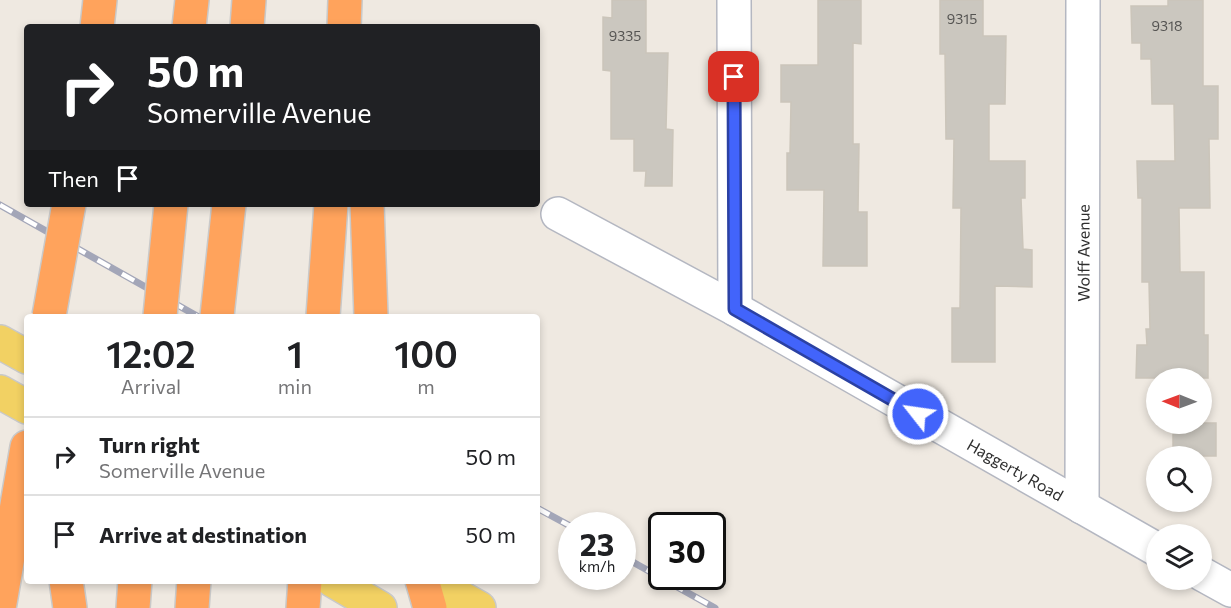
<!DOCTYPE html>
<style>
:root{--surface:#fff;--page:#f2f2f2;--text:#202124;--muted:#757577;--line:#e0e0e0}
body{margin:0;font-family:Commissioner,sans-serif;background:var(--page);color:var(--text);height:100vh;display:flex;flex-direction:column;font-size:22px;white-space:nowrap}
*{box-sizing:border-box;margin:0}
p{font-size:20px;color:var(--muted)}
.icon{flex:none;width:33px;height:33px;fill:none;stroke:currentColor;stroke-width:2;stroke-linecap:round;stroke-linejoin:round}
.map{position:relative;flex:1;overflow:hidden}
.panel{position:absolute;left:24px;top:314px;width:516px;height:270px;display:flex;flex-direction:column;background:var(--surface);border-radius:6px;box-shadow:0 3px 9px #0003}
.panel>*{flex:none}
.guide{position:absolute;left:24px;top:24px;width:516px;height:183px;border-radius:6px;box-shadow:0 3px 9px #0003;background:#202124;color:#fff;overflow:hidden}
.needle{width:39px;rotate:271deg}
.tools{position:absolute;left:1146px;top:368px;display:grid;gap:12px}
.tools a{display:grid;place-items:center;width:66px;height:66px;border-radius:50%;background:var(--surface);box-shadow:0 3px 9px #0003;font-size:30px}
.speed{position:absolute;left:558px;top:512px;display:flex;gap:12px;font-size:30px;font-weight:700;text-align:center}
.speed>*{display:grid;place-content:center;width:78px;height:78px;border-radius:50%;background:var(--surface);box-shadow:0 3px 9px #0003;line-height:1}
.speed small{font-size:15px;font-weight:400}
.speed .limit{border:3px solid #111;border-radius:9px;background:#fff;color:#111}
.pin{position:absolute;display:grid;place-items:center;width:51px;height:51px;color:#fff;margin:-26px;border-radius:12px;box-shadow:0 3px 9px #0006}
.me{position:absolute;width:66px;margin:-33px;rotate:300deg;stroke-linejoin:round;filter:drop-shadow(0 0 4px #0008)}
.turn{display:flex;align-items:center;gap:21px;height:126px;padding:0 24px;font-size:27px}
.turn .icon{width:78px;height:78px;stroke-width:2.5}
.turn b{display:block;font-size:42px;line-height:51px}
.then{display:flex;align-items:center;height:57px;padding:0 24px;background:#0003;gap:12px;font-size:22px}
.eta{display:flex;justify-content:space-evenly;align-items:center;height:102px;text-align:center}
.eta b{font-size:36px;font-weight:600;line-height:42px}
ul{padding:0;list-style:none}
li{display:flex;align-items:center;gap:18px;height:78px;padding:0 24px;border-top:2px solid var(--line)}
li div{flex:1}
li b{display:block;font-size:22px}
li em{font-style:normal}
.map>svg:first-child{display:block}
.building{fill:#cbc7bf;stroke:#cbc5ba;stroke-width:1.5}
.lines{fill:none;stroke-linecap:round;stroke-linejoin:round}
.minor-casing{stroke:#b4b7c1;stroke-width:36}
.major-casing{stroke:#c9c9c9;stroke-width:36}
.highway-casing{stroke:#c9c9c9;stroke-width:36}
.minor{stroke:#fff;stroke-width:33}
.major{stroke:#f2d163;stroke-width:33}
.highway{stroke:#ffa35c;stroke-width:33}
.rail-casing{stroke:#a3a6b8;stroke-width:7}
.rail{stroke:#fff;stroke-width:4.5;stroke-dasharray:14;stroke-linecap:butt}
.highway-bridge-casing{stroke:#c9c9c9;stroke-width:36;stroke-linecap:butt}
.highway-bridge{stroke:#ffa35c;stroke-width:33}
.route-casing{stroke:#2b41a3;stroke-width:15}
.route{stroke:#4264fb;stroke-width:10}
.labels{text-anchor:middle;dominant-baseline:central;stroke-width:5;stroke-linejoin:round;paint-order:stroke}
.number-label{font-size:14px;fill:#555452}
.street-label{font-size:16px;fill:#2e2e2e;stroke:#fff}
</style>
<div class="map">
<svg width="1231" height="608" viewBox="0 0 1231 608">
<rect width="100%" height="100%" fill="#efe9e1"/>
<g class="building">
<path d="M 612,0 L 646,0 L 646,53 L 668,53 L 666,129 L 673,130 L 672,186 L 645,186 L 646,171 L 634,171 L 634,139 L 611,139 L 611,71 L 603,70 L 603,17 L 612,18 Z"/>
<path d="M 818,0 L 861,0 L 861,44 L 853,43 L 853,144 L 859,144 L 858,212 L 867,212 L 867,266 L 823,266 L 824,190 L 787,190 L 787,153 L 790,153 L 791,102 L 781,102 L 781,65 L 818,65 Z"/>
<path d="M 940,0 L 983,0 L 983,36 L 1006,36 L 1005,104 L 989,104 L 989,161 L 1025,161 L 1025,198 L 1021,198 L 1023,249 L 1032,250 L 1032,287 L 995,286 L 995,362 L 952,362 L 952,308 L 960,308 L 961,208 L 953,208 L 954,139 L 946,139 L 945,54 L 940,54 Z"/>
<path d="M 1168,0 L 1203,0 L 1203,86 L 1218,86 L 1218,139 L 1209,139 L 1210,208 L 1179,208 L 1180,272 L 1204,272 L 1204,335 L 1208,335 L 1208,378 L 1136,378 L 1137,345 L 1147,345 L 1146,329 L 1150,329 L 1149,282 L 1142,282 L 1142,198 L 1138,198 L 1137,161 L 1175,161 L 1174,104 L 1152,104 L 1151,59 L 1141,59 L 1141,43 L 1132,43 L 1131,6 L 1168,6 Z"/>
<rect x="1173" y="423" width="43" height="33"/>
</g>
<g class="lines">
<g class="minor-casing">
<g id="minor">
<path d="M 734,0 L 735,309"/>
<path id="s1" d="M 558,214 L 735,309 L 1156,549"/>
<path id="s2" d="M 1082,507 L 1083,0"/>
<path d="M 1202,574 L 1231,590"/>
</g>
</g>
<g class="major-casing">
<g id="major">
<path d="M 0,342 L 27,357"/>
<path d="M 0,392 L 27,407"/>
<path d="M 332,580 L 380,608"/>
<path d="M 429,580 L 479,608"/>
</g>
</g>
<g class="highway-casing">
<g id="highway">
<path d="M 97,27 L 100,0"/>
<path d="M 189,27 L 192,0"/>
<path d="M 247,27 L 249,0"/>
<path d="M 344,27 L 345,0"/>
<path d="M 367,204 L 371,316"/>
<path d="M 217,316 L 229,204"/>
<path d="M 323,316 L 331,204"/>
<path d="M 66,580 L 70,608"/>
<path d="M 422,580 L 430,608"/>
<path d="M 0,603 L 27,447"/>
<path d="M 133,608 L 135,580"/>
<path d="M 192,608 L 194,580"/>
<path d="M 303,608 L 305,580"/>
</g>
</g>
<use href="#minor" class="minor"/>
<use href="#major" class="major"/>
<use href="#highway" class="highway"/>
<g class="rail-casing">
<g id="rail">
<path d="M 0,205 L 197,316"/>
<path d="M 537,508 L 572,527"/>
<path d="M 622,556 L 715,608"/>
</g>
</g>
<use href="#rail" class="rail"/>
<g class="highway-bridge-casing">
<g id="highway-bridge">
<path d="M 49,316 L 69,204"/>
<path d="M 160,316 L 171,204"/>
</g>
</g>
<use href="#highway-bridge" class="highway-bridge"/>
</g>
<g class="lines">
<g class="route-casing">
<path id="route" d="M 734,77 L 735,309 L 918,414"/>
</g>
<use href="#route" class="route"/>
</g>
<g class="labels">
<g class="number-label">
<text x="962" y="18">9315</text>
<text x="1167" y="25">9318</text>
<text x="625" y="35">9335</text>
</g>
<g class="street-label">
<text stroke="none"><textPath href="#s2" startOffset="254">Wolff Avenue</textPath></text>
<text stroke="none"><textPath href="#s1" startOffset="524">Haggerty Road</textPath></text>
</g>
</g>
</svg>
<div class="tools">
<a><svg class="needle" viewBox="-14 -14 28 28"><path d="M0-13l5 13h-10z" fill="#e53935"/><path d="M0 13l5-13h-10z" fill="#757577"/></svg></a>
<a><svg class="icon" aria-label="search" viewBox="0 0 24 24"><circle cx="10" cy="10" r="6"/><path d="M15 15l6 6"/></svg></a>
<a><svg class="icon" aria-label="layers" viewBox="0 0 24 24"><path d="M12 4l9 5-9 5-9-5zM3 14l9 5 9-5"/></svg></a>
</div>
<div class="speed"><div>23<small>km/h</small></div><div class="limit">30</div></div>
<div class="pin" style="left:734px;top:77px;background:#d93025"><svg class="icon" aria-label="arrive" viewBox="0 0 24 24"><path d="M6 21V4h12l-3 4 3 4H6"/></svg></div>
<svg class="me" style="left:918px;top:414px" viewBox="-20 -20 40 40"><circle r="17" fill="#4264fb" stroke="#fff" stroke-width="3"/><path d="M0-11L8 9 0 5-8 9z" fill="#fff"/></svg>
<div class="guide">
<div class="turn"><svg class="icon" aria-label="right" viewBox="0 0 24 24"><path d="M7 20v-9h11M14 6l5 5-5 5"/></svg><div><b>50 m</b>Somerville Avenue</div></div>
<div class="then">Then<svg class="icon" aria-label="arrive" viewBox="0 0 24 24"><path d="M6 21V4h12l-3 4 3 4H6"/></svg></div>
</div>
<section class="panel">
<div class="eta">
<div><b>12:02</b><p>Arrival</p></div>
<div><b>1</b><p>min</p></div>
<div><b>100</b><p>m</p></div>
</div>
<ul>
<li><svg class="icon" aria-label="right" viewBox="0 0 24 24"><path d="M7 20v-9h11M14 6l5 5-5 5"/></svg><div><b>Turn right</b><p>Somerville Avenue</p></div><em>50 m</em></li>
<li><svg class="icon" aria-label="arrive" viewBox="0 0 24 24"><path d="M6 21V4h12l-3 4 3 4H6"/></svg><div><b>Arrive at destination</b></div><em>50 m</em></li>
</ul>
</section>
</div>
